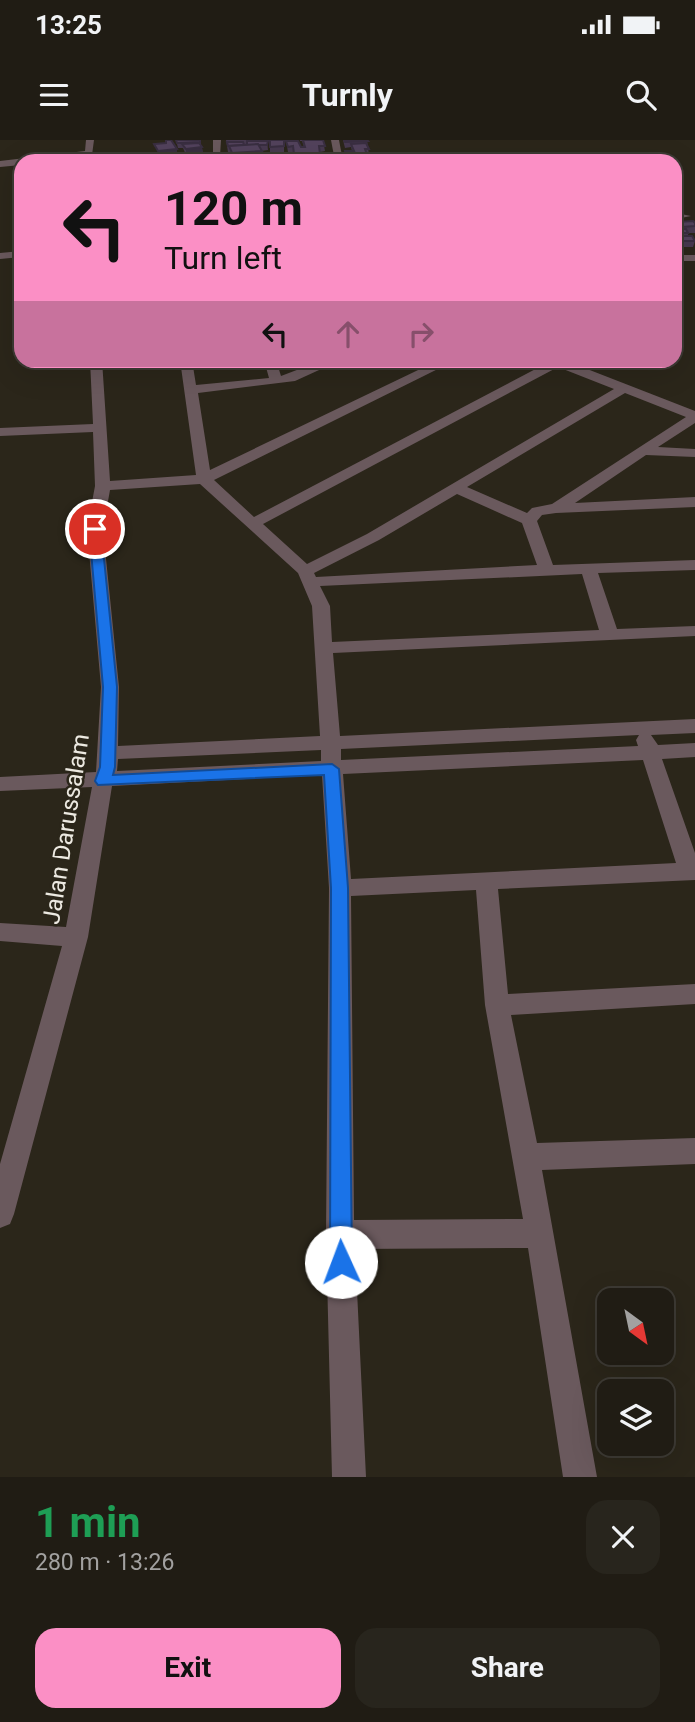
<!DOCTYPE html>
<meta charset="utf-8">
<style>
:root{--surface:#201c14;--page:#28251d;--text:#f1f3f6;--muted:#a2a1a0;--line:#3d3a34;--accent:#fb8fc5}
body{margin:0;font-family:Roboto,sans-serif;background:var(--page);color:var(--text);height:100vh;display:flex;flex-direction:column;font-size:26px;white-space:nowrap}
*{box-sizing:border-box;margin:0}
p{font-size:23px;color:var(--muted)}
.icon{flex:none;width:38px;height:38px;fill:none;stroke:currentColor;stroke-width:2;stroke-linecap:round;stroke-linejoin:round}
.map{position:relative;height:1337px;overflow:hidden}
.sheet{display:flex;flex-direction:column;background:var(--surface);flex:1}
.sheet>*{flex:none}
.banner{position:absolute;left:14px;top:14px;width:668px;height:214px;border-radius:21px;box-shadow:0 7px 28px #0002,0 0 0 2px var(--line);background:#fb8fc5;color:#111;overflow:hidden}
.needle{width:46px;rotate:147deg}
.fabs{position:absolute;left:597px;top:1148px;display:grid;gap:14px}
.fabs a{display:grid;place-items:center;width:77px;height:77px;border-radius:14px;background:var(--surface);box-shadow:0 7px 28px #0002,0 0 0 2px var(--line);font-size:35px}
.pin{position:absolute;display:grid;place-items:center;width:60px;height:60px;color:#fff;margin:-30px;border:4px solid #fff;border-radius:50%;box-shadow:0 2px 7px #0007}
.me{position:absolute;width:77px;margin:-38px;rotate:358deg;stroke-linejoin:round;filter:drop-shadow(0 0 5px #0008)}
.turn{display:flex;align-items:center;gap:24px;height:147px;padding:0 35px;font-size:32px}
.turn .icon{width:91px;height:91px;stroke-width:2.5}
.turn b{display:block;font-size:49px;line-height:60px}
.lanes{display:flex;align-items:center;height:66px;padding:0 35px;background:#0003;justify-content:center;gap:35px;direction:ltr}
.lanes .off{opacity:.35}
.round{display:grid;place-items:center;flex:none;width:74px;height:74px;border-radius:21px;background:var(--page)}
.summary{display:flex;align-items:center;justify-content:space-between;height:119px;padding:0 35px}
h1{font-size:42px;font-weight:700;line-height:52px;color:#1e9e55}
.button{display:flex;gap:14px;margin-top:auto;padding:14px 35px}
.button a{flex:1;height:80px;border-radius:21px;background:var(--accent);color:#111;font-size:28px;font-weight:700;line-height:80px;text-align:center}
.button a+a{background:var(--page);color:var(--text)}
.status{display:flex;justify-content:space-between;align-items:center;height:49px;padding:0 35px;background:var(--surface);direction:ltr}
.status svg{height:19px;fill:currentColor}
header{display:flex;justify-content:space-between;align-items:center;height:91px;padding:0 35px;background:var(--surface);font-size:32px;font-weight:700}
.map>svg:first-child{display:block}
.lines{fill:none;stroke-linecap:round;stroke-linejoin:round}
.street{fill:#6a595d;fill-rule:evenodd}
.wall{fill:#47394f}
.shaded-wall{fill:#392e40}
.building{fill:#52425c;stroke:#392e40;stroke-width:2}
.route{fill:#1a73e8;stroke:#114b97;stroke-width:2}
.labels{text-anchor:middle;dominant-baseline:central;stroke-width:5;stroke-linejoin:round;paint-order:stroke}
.street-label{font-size:24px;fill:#ece9e1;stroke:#2b261a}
</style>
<div class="status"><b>13:25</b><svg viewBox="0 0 49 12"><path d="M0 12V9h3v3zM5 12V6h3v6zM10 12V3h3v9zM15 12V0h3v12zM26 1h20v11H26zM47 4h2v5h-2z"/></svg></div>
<header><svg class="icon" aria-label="menu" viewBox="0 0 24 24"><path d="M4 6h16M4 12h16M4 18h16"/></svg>Turnly<svg class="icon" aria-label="search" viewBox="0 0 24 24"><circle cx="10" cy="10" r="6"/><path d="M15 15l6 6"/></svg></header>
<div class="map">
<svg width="695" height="1337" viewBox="0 0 695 1337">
<rect width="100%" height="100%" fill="#2b261a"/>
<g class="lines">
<g class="street">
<path d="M 86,0 L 94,0 L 92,15 L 47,21 L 21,21 L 21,25 L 0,27 L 0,21 L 85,11 Z"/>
<path d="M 213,0 L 221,0 L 220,16 L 213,14 Z"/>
<path d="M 331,0 L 339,0 L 343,21 L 335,21 Z"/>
<path d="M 676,73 L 691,76 L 676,79 Z"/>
<path d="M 21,111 L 21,117 L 0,119 L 0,113 Z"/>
<rect x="676" y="115" width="19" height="6"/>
<path d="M 90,220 L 102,220 L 110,341 L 196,335 L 180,220 L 192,220 L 196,245 L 269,238 L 264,220 L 276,220 L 281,236 L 323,220 L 341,220 L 295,241 L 198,253 L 210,330 L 439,220 L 456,220 L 214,340 L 254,377 L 547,223 L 545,220 L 564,220 L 695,271 L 695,283 L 658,307 L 695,309 L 695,317 L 646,315 L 575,363 L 695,357 L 695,367 L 556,373 L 542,375 L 537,381 L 553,425 L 695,420 L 695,430 L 598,433 L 617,489 L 695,486 L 695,496 L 333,513 L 340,596 L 695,579 L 695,593 L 651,595 L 658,605 L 695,603 L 695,617 L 662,619 L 695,713 L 695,740 L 498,749 L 508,854 L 695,844 L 695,864 L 511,875 L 537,1003 L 695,998 L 695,1024 L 542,1030 L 597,1337 L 563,1337 L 528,1108 L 355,1109 L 366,1337 L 332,1337 L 326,1095 L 329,748 L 322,635 L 112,646 L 88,797 L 14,1074 L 10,1084 L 0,1088 L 0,1024 L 62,806 L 0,801 L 0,783 L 66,787 L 92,647 L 0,651 L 0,637 L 96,632 L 101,547 L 87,389 L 95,346 L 93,292 L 0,296 L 0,288 L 93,284 ZM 558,227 L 614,249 L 367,394 L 307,424 L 263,384 ZM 625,253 L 686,277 L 552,364 L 532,368 L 527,373 L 467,347 ZM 200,344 L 298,433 L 312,466 L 320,596 L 118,606 L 119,547 L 103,389 L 110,350 ZM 457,354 L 522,383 L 537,425 L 316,437 L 314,433 L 379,400 ZM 582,434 L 599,490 L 332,502 L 330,466 L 320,446 ZM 639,595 L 636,600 L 638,606 L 341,620 L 341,609 ZM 321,610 L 321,621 L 117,631 L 118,619 ZM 643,620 L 676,723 L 351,739 L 343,634 ZM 476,750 L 485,865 L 523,1079 L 354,1080 L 351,756 Z"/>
</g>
</g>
<g class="wall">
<path d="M 176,0 L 200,0 L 203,13 L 186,15 L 183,8 L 178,8 Z"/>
<path d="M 226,0 L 267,0 L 268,10 L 261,11 L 262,21 L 231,21 L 230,17 L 229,12 L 228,12 Z"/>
<rect x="270" y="0" width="14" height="12"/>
<path d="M 300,0 L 323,0 L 325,11 L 320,12 L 320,19 L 294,20 L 293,12 L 288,12 L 286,1 L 301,7 L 304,7 L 302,1 L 300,1 Z"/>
<path d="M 343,0 L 367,0 L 369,15 L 367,15 L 367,20 L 346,21 L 345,11 L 352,11 L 351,7 L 345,8 Z"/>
<path d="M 677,82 L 695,83 L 695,93 L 688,93 L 688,96 L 695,101 L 693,107 L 677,107 L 676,105 L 676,88 Z"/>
</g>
<g class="shaded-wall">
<path d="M 202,7 L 203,13 L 186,15 L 186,9 Z"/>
<path d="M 177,9 L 177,15 L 159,16 L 158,11 Z"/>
<path d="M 262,11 L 262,21 L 233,21 L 232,13 Z"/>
</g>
<g class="building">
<path d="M 166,0 L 171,0 L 177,9 L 158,11 L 154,4 L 166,3 Z"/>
<path d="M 176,0 L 200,0 L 200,2 L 177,3 Z"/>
<path d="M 270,0 L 284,0 L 284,6 L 270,7 Z"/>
<path d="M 303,0 L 323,0 L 325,6 L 319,6 L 320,14 L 294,14 L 293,6 L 288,7 L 286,1 L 298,1 L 301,7 L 305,7 Z"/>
<path d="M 344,0 L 367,0 L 368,1 L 345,2 Z"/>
<path d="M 247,1 L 268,1 L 267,5 L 247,5 Z"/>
<path d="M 227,2 L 243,2 L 244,5 L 228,6 Z"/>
<path d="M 199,3 L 202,7 L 186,9 L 182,4 Z"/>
<path d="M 366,3 L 369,9 L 365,9 L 367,15 L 346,15 L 345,11 L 354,11 L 351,4 Z"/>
<path d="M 258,4 L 262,11 L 232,13 L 229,6 Z"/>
<path d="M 138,15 L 141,21 L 124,21 L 122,16 Z"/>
<path d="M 693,81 L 695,83 L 695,86 L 682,87 L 677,82 Z"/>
<path d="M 676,89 L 686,89 L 688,93 L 676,93 Z"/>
<path d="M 676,96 L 692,96 L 695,101 L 678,101 Z"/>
</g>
<path class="route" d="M 95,385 L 101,389 L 117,547 L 115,627 L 113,635 L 332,624 L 339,629 L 348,748 L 352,1122 L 349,1130 L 341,1133 L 333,1130 L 330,1122 L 331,748 L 324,635 L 98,645 L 95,641 L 100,627 L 103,547 L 89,389 Z"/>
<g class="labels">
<g class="street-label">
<text transform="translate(66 689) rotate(-81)">Jalan Darussalam</text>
</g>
</g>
</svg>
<div class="fabs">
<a><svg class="needle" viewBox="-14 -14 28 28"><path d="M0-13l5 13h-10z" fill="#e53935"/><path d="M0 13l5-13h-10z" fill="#a2a1a0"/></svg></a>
<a><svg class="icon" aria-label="layers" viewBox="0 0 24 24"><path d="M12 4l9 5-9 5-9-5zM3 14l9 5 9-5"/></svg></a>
</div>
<div class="pin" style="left:95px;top:389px;background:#d93025"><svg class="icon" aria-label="arrive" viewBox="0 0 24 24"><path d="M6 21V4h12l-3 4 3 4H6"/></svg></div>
<svg class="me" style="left:341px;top:1122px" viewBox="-20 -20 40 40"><circle r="19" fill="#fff"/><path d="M0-13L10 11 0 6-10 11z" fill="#1a73e8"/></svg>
<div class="banner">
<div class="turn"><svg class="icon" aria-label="left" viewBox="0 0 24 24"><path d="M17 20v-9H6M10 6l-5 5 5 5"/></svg><div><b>120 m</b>Turn left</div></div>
<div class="lanes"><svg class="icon" aria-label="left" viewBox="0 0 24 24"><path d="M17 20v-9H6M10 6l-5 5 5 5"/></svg><svg class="icon off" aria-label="ahead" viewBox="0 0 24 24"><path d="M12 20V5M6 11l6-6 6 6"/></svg><svg class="icon off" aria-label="right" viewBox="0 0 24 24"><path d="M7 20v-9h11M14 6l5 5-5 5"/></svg></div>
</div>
</div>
<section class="sheet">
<div class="summary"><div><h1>1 min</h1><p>280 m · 13:26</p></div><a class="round"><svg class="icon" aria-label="close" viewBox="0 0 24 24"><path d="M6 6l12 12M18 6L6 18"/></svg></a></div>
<div class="button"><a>Exit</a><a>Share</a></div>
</section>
